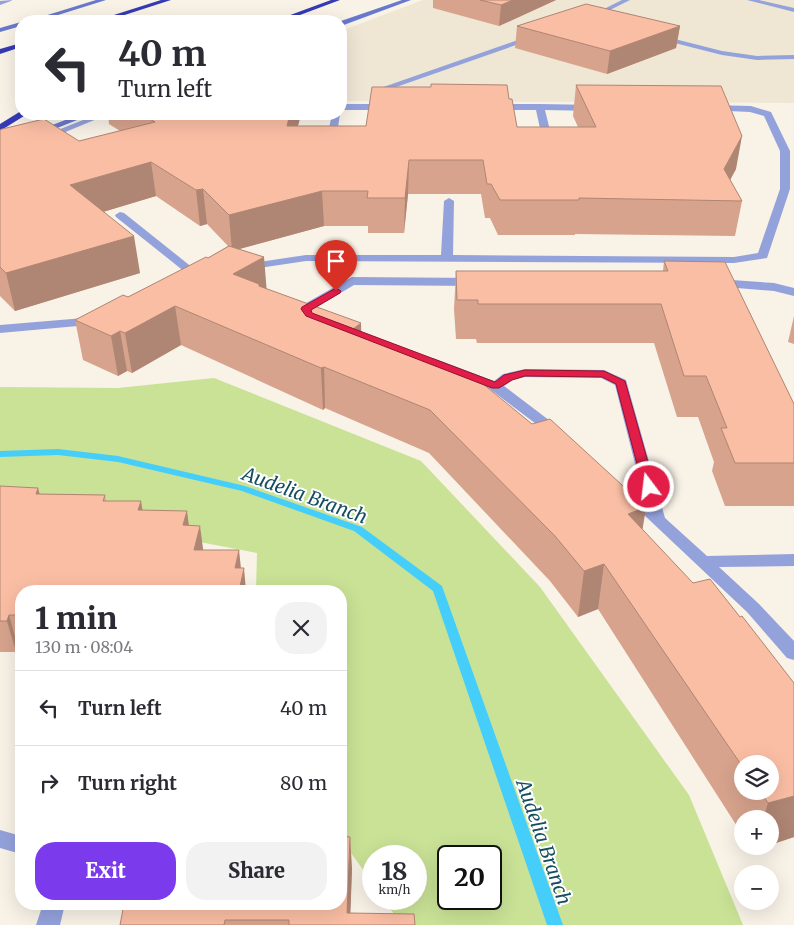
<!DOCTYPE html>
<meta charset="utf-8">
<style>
:root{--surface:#fff;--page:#f2f2f3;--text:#2b2b33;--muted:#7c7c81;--line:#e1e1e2;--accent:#7c3aed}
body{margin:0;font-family:Merriweather,serif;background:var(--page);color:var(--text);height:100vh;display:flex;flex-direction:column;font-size:19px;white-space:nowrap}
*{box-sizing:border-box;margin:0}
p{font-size:16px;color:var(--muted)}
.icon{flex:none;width:28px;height:28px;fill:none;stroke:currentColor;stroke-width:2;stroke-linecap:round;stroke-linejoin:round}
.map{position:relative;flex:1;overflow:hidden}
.panel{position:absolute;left:15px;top:585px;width:332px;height:325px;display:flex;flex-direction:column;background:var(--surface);border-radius:20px;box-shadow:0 5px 20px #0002}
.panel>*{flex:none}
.top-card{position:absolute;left:15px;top:15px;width:332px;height:105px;border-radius:20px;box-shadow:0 5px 20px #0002;background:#fff;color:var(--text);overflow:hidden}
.buttons{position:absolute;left:734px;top:755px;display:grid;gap:10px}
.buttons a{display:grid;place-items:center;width:45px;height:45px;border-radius:50%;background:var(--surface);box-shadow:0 5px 20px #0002;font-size:25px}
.speed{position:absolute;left:362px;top:845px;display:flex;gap:10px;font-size:25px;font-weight:700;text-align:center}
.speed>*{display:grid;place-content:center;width:65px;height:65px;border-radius:50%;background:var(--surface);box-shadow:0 5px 20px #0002;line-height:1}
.speed small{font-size:12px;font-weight:400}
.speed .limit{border:2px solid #111;border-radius:8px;background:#fff;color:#111}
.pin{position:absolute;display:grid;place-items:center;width:42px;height:42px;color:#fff;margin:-51px -21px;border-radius:50% 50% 50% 0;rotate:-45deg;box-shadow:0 0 5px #0007}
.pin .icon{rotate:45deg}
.me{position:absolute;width:55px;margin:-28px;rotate:345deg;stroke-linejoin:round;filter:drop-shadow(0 0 4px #0008)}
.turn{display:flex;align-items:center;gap:18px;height:105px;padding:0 20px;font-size:22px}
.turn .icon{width:65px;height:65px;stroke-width:2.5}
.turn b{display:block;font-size:35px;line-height:42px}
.round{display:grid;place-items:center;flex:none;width:52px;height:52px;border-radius:20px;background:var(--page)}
.head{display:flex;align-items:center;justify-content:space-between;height:85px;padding:0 20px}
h1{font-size:30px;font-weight:800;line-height:38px}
.action{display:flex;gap:10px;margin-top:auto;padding:10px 20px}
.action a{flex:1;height:58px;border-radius:20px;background:var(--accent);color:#fff;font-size:20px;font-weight:800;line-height:58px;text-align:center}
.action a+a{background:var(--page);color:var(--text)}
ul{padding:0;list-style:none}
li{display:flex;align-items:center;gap:15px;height:75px;padding:0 20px;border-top:1px solid var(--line)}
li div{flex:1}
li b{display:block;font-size:19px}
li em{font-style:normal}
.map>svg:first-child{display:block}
.built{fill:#f0e6d4}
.green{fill:#c9e296;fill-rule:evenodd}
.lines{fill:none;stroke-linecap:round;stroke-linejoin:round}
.stream{fill:#46cefa;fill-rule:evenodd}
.lane{fill:#94a2dc;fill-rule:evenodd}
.secondary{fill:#6879cd;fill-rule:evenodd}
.highway{fill:#353ab5;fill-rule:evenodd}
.wall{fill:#d7a38d;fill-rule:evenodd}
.shaded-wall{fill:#af8573}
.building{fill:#fabea4;stroke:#af8573}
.route{fill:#e11d48;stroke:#92132f}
.labels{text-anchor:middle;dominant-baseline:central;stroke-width:4;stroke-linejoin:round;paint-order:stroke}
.water-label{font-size:19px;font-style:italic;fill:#154e60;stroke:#fff}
</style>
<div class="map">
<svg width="794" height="925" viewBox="0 0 794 925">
<rect width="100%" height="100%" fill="#f8f2e7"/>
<path class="built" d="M 423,0 L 794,0 L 794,103 L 341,101 L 341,31 Z"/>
<path class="green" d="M 214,378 L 421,461 L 540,587 L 689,795 L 743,925 L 402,925 L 383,899 L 416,899 L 416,856 L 374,856 L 374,885 L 341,839 L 341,591 L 256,591 L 257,553 L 0,504 L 0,387 L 118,388 ZM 449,856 L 491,856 L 491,899 L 449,899 Z"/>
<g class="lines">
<path class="stream" d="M 58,449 L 118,456 L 245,486 L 362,527 L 442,586 L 563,925 L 547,925 L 433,591 L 354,531 L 242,491 L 118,462 L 58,455 L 0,457 L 0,451 Z"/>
<g class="lane">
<path d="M 12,0 L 11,1 L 0,5 L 0,1 Z"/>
<path d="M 622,0 L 630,0 L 592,19 L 586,18 Z"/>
<path d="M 747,0 L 759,0 L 794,8 L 794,12 Z"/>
<path d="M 655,34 L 722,51 L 757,56 L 794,55 L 794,59 L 757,60 L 722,55 L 655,38 Z"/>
<path d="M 532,35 L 539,37 L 379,93 L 372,91 Z"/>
<path d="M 341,104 L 390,104 L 394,107 L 390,110 L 341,110 Z"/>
<path d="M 540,104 L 595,105 L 599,108 L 595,111 L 545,110 L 554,147 L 549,150 L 544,147 L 536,110 L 495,110 L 491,107 L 495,104 Z"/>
<path d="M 710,105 L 751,106 L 771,112 L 790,151 L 790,189 L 767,258 L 734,263 L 306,261 L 245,270 L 239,267 L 245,264 L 306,255 L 441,255 L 444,201 L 449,198 L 454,201 L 453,255 L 734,257 L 758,253 L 780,189 L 780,151 L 764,116 L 750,112 L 707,110 L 706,108 Z"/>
<path d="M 98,114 L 109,114 L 46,140 L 40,140 L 38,138 Z"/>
<path d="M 332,114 L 340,114 L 335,147 L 330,150 L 325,147 Z"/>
<path d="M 120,212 L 124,213 L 198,272 L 200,274 L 198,276 L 190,276 L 116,217 L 115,215 Z"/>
<path d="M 352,277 L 476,278 L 482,282 L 476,286 L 354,285 L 312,310 L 322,317 L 320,320 L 316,321 L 305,318 L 299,309 L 301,306 Z"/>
<path d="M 717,279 L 774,283 L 794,288 L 794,296 L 774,291 L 713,286 L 711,283 Z"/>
<path d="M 96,317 L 102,321 L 100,324 L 0,333 L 0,325 Z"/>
<path d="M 433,358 L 494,381 L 503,374 L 525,369 L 604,370 L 626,380 L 665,518 L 707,556 L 794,554 L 794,566 L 719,567 L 759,604 L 794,641 L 794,660 L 787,658 L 747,612 L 624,496 L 626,493 C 635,490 638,493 644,499 L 615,385 L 601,378 L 525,377 L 513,380 L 504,386 L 562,430 L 564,433 L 562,436 L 552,436 L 490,389 L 428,365 L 426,362 Z"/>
<path d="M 0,830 L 21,836 L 21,854 L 0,848 Z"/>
<path d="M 43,904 L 65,904 L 60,925 L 36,925 Z"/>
</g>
<g class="secondary">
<path d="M 96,0 L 106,0 L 39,21 L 28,21 Z"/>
<path d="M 402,0 L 411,0 L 341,26 L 341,21 Z"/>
<path d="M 21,22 L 21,26 L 0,32 L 0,28 Z"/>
<path d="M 81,114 L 92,114 L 0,151 L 0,145 Z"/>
</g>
<g class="highway">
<path d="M 161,0 L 171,0 L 106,21 L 95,21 Z"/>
<path d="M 331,0 L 340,0 L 284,21 L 274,21 Z"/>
<path d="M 21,43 L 21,47 L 0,54 L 0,49 Z"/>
<path d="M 21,111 L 21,114 L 25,114 L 24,116 L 0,131 L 0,124 Z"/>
</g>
</g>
<g class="wall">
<path d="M 433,0 L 556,0 L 499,26 L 433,8 Z"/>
<path d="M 517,26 L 680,26 L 676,48 L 607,74 L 515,48 Z"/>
<path d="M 576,85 L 736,169 L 730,180 L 742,201 L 735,236 L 575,234 L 575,235 L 498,235 L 490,218 L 485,218 L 481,194 L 408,194 L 404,233 L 368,233 L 368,226 L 324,226 L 239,249 L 266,289 L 361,332 L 532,424 L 646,507 L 642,529 L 794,837 L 770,845 L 770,819 L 742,819 L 742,834 L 598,609 L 578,617 L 550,581 L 429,453 L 325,408 L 323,410 L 181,345 L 132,373 L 127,371 L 118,376 L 83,360 L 75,320 L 128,297 L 208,258 L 228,246 L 207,224 L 200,226 L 156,196 L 103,212 L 140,273 L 15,311 L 0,296 L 0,130 L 79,141 L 120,131 L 109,124 L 108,114 L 301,114 L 298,126 L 366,126 L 509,99 L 517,127 L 578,127 L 573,116 ZM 742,764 L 770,791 L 742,791 Z"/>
<path d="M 664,261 L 794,404 L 794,506 L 725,506 L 712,471 L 714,462 L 698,417 L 677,417 L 654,343 L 477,343 L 476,339 L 456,339 L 454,309 L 456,271 L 663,271 Z"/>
<path d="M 794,316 L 794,344 L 788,342 Z"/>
<path d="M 0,486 L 40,494 L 105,495 L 106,501 L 21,591 L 21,646 L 18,647 L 16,652 L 0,652 Z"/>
<path d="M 342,806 L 343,836 L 352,868 L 350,913 L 415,925 L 120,925 Z"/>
</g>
<g class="shaded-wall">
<path d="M 513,0 L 556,0 L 499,26 L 501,5 Z"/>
<path d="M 680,26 L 676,48 L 607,74 L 610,51 Z"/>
<path d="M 290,114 L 301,114 L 301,115 L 288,159 L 287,126 Z"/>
<path d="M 742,136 L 736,169 L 719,200 L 724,169 Z"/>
<path d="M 409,160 L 408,194 L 404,233 L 405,198 Z"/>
<path d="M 151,162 L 156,196 L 76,220 L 70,185 Z"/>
<path d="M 203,189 L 207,224 L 200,226 L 196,190 Z"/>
<path d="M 322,191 L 324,226 L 232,251 L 229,215 Z"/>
<path d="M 134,236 L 140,273 L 15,311 L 6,273 Z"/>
<path d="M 264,257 L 267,294 L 233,274 Z"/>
<path d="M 175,306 L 181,345 L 132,373 L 125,333 Z"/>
<path d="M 361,323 L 362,363 L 353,329 Z"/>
<path d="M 120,331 L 127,371 L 118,376 L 111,336 Z"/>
<path d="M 324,367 L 325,408 L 323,410 L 321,368 Z"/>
<path d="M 38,488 L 46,518 L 36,494 Z"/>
<path d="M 141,501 L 146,531 L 138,510 Z"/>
<path d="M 646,507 L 639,552 L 628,514 Z"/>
<path d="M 187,511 L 191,541 L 183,525 Z"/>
<path d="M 200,526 L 204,556 L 194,550 Z"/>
<path d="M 239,550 L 242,578 L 244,568 L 246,591 L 238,591 L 235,568 Z"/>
<path d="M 604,564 L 598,609 L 578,617 L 584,571 Z"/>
<path d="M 9,615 L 18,647 L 16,652 L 7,621 Z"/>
<path d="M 794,796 L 794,837 L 770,845 L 770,819 L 763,819 L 768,803 Z"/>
<path d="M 342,806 L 344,837 L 341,850 L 341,821 Z"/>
<path d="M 350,837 L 352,868 L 350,925 L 347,913 Z"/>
<path d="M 754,846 L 765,846 L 753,850 Z"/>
</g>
<g class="building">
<path d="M 480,0 L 513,0 L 501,5 Z"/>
<path d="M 586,4 L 680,26 L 610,51 L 517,26 Z"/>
<path d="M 431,84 L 507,85 L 509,99 L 512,99 L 517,127 L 596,127 L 576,85 L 721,86 L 742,136 L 724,169 L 742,201 L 579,198 L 579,200 L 500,200 L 491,184 L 487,184 L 483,160 L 409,160 L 405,198 L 367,198 L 368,191 L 322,191 L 229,215 L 203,189 L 196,190 L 151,162 L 70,185 L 134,236 L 6,273 L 0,267 L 0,130 L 2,129 L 44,119 L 79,141 L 155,122 L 141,114 L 290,114 L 287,126 L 366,126 L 372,87 L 431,87 Z"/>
<path d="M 229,246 L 264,257 L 233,274 L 259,284 L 259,286 L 361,323 L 353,329 L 477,379 L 532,424 L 550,419 L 646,507 L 628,514 L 693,583 L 710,579 L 740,617 L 742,616 L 794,683 L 794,796 L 768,803 L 760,791 L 770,791 L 770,764 L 742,764 L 742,766 L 604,564 L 584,571 L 555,536 L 430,410 L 324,367 L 321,368 L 175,306 L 125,333 L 120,331 L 111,336 L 75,320 L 123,295 L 128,297 L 206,257 L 208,258 Z"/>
<path d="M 664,261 L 725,262 L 794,404 L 794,463 L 735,463 L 721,428 L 727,428 L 706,376 L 684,376 L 661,304 L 478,304 L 478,300 L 457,300 L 456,271 L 668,271 Z"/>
<path d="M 0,486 L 38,488 L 36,494 L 105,495 L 103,501 L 141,501 L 138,510 L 187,511 L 183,525 L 200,526 L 194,550 L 239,550 L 235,568 L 244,568 L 239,591 L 21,591 L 21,615 L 9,615 L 7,621 L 0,621 Z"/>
<path d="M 341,836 L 350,837 L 347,913 L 414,914 L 415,925 L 289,925 L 289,920 L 225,920 L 224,925 L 120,925 L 124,904 L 341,904 Z"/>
</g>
<path class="route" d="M 336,288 L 341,291 L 340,293 L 311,310 L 312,313 L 495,382 L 504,375 L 525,370 L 604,371 L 625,381 L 655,487 L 649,490 L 643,487 L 616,384 L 602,377 L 525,376 L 512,380 L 499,388 L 492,388 L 306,316 L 301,309 L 302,307 Z"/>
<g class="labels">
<g class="water-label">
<text transform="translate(305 495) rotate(20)">Audelia Branch</text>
<text transform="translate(544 842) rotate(71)">Audelia Branch</text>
</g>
</g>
</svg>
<div class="buttons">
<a><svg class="icon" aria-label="layers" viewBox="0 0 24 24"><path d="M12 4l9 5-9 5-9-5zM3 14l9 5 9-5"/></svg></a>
<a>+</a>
<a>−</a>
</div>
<div class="speed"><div>18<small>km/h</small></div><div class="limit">20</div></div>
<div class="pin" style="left:336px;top:291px;background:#d93025"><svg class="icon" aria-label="arrive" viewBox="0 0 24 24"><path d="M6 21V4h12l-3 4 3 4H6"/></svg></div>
<svg class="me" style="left:649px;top:487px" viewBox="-20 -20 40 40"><circle r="17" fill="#e11d48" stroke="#fff" stroke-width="3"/><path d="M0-11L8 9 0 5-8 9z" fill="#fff"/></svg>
<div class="top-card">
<div class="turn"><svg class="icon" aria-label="left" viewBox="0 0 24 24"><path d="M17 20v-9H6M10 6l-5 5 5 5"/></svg><div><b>40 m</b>Turn left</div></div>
</div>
<section class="panel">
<div class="head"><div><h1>1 min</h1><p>130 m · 08:04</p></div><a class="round"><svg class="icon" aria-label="close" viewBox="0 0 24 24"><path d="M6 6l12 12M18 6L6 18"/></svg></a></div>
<ul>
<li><svg class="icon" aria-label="left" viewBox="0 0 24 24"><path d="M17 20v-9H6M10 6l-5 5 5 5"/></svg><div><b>Turn left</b></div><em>40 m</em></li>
<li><svg class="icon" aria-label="right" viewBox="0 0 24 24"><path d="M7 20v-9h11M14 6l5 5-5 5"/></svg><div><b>Turn right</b></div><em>80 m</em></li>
</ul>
<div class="action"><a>Exit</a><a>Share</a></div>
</section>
</div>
